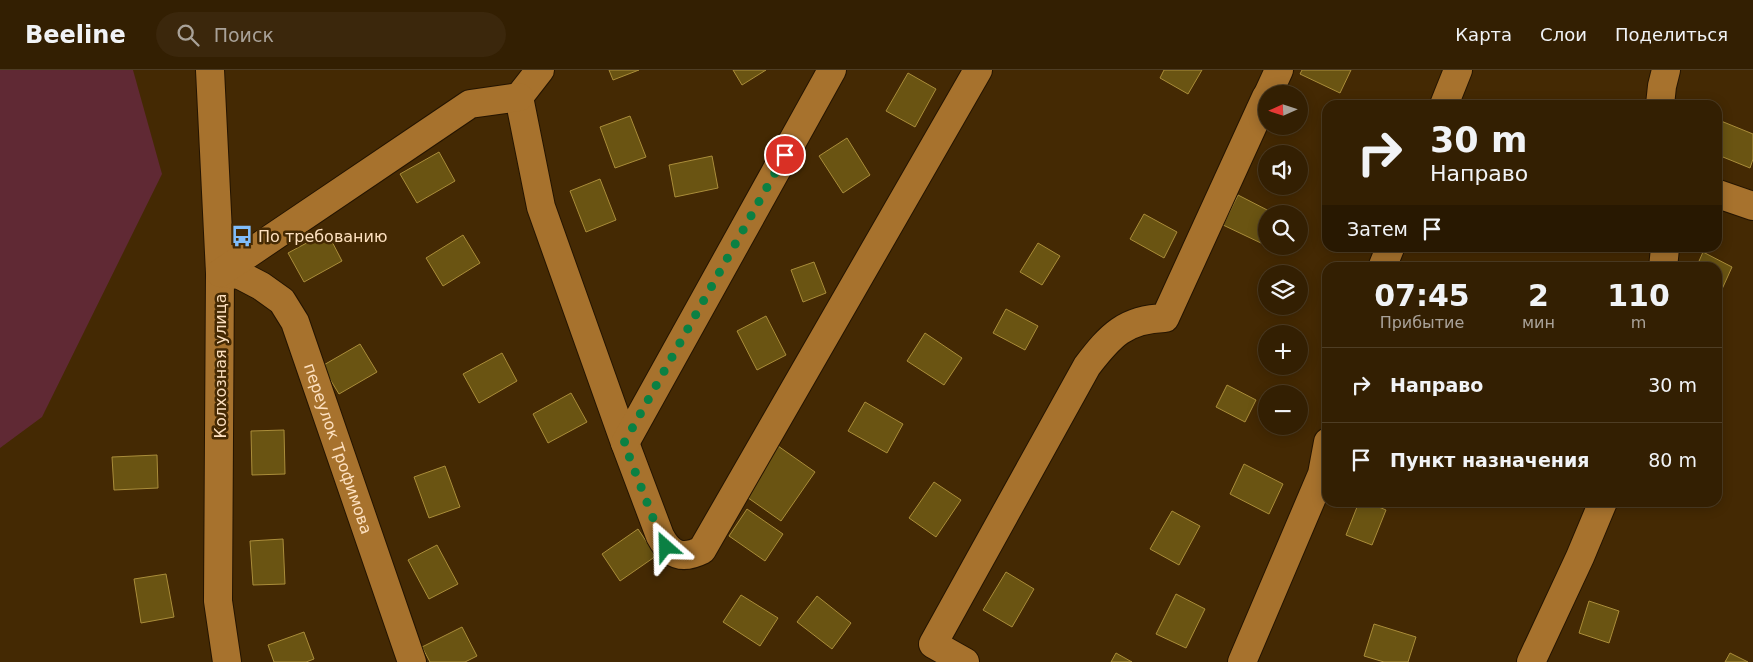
<!DOCTYPE html>
<html lang="ru">
<meta charset="utf-8">
<style>
:root{--surface:#331f02;--page:#3b270c;--text:#f1f3f6;--muted:#a9a299;--line:#4e3d24}
body{margin:0;font-family:"DejaVu Sans",sans-serif;background:var(--page);color:var(--text);height:100vh;display:flex;flex-direction:column;font-size:19px;white-space:nowrap}
*{box-sizing:border-box;margin:0}
p{font-size:16px;color:var(--muted)}
.icon{flex:none;width:28px;height:28px;fill:none;stroke:currentColor;stroke-width:2;stroke-linecap:round;stroke-linejoin:round}
.map{position:relative;flex:1;overflow:hidden}
.details{position:absolute;left:1322px;top:192px;width:400px;height:245px;display:flex;flex-direction:column;background:var(--surface);border-radius:15px;box-shadow:0 2px 12px #0003,0 0 0 1px var(--line)}
.details>*{flex:none}
.hud{position:absolute;left:1322px;top:30px;width:400px;height:152px;border-radius:15px;box-shadow:0 2px 12px #0003,0 0 0 1px var(--line);background:#331f02;color:var(--text);overflow:hidden}
.needle{width:32px;rotate:267deg}
.buttons{position:absolute;left:1258px;top:15px;display:grid;gap:10px}
.buttons a{display:grid;place-items:center;width:50px;height:50px;border-radius:50%;background:var(--surface);box-shadow:0 2px 12px #0003,0 0 0 1px var(--line);font-size:25px}
.pin{position:absolute;display:grid;place-items:center;width:42px;height:42px;color:#fff;margin:-21px;border:2px solid #fff;border-radius:50%;box-shadow:0 1px 5px #0007}
.me{position:absolute;width:55px;margin:-28px;rotate:335deg;stroke-linejoin:round;filter:drop-shadow(0 0 4px #0008)}
.turn{display:flex;align-items:center;gap:18px;height:105px;padding:0 25px;font-size:22px}
.turn .icon{width:65px;height:65px;stroke-width:2.5}
.turn b{display:block;font-size:35px;line-height:42px}
.then{display:flex;align-items:center;height:48px;padding:0 25px;background:#0003;gap:10px;font-size:19px}
.eta{display:flex;justify-content:space-evenly;align-items:center;height:85px;text-align:center}
.eta b{font-size:30px;font-weight:600;line-height:35px}
ul{padding:0;list-style:none}
li{display:flex;align-items:center;gap:15px;height:75px;padding:0 25px;border-top:1px solid var(--line)}
li div{flex:1}
li b{display:block;font-size:19px}
li em{font-style:normal}
header{display:flex;align-items:center;gap:30px;box-sizing:border-box;height:70px;padding:0 25px;background:var(--surface);border-bottom:1px solid var(--line)}
header strong{font-size:24px}
nav{display:flex;gap:28px;margin-inline-start:auto;font-size:18px}
.search{width:350px;height:45px;background:var(--page);display:flex;align-items:center;gap:12px;box-sizing:border-box;padding:0 18px;border-radius:28px;color:var(--muted);font-size:19px}
.map>svg:first-child{display:block}
.green{fill:#602934}
.building{fill:#6a5412;stroke:#aa8d3a}
.lines{fill:none;stroke-linecap:round;stroke-linejoin:round}
.minor-casing{stroke:#241401;stroke-width:30}
.minor{stroke:#a7722d;stroke-width:28}
.route{stroke:#0b8043;stroke-width:9;stroke-dasharray:0 16.2}
.labels{text-anchor:middle;dominant-baseline:central;stroke-width:5;stroke-linejoin:round;paint-order:stroke}
.poi-label{font-size:16px;fill:#fde0bf;stroke:#442903;text-anchor:start}
.street-label{font-size:16px;fill:#fde0bf;stroke:#442903}
</style>
<header>
<strong>Beeline</strong>
<div class="search"><svg class="icon" aria-label="search" viewBox="0 0 24 24"><circle cx="10" cy="10" r="6"/><path d="M15 15l6 6"/></svg>Поиск</div>
<nav><a>Карта</a><a>Слои</a><a>Поделиться</a></nav>
</header>
<div class="map">
<svg width="1753" height="592" viewBox="0 0 1753 592">
<rect width="100%" height="100%" fill="#442903"/>
<path class="green" d="M 0,0 L 133,0 L 162,104 L 42,347 L 0,378 Z"/>
<g class="building">
<path d="M 609,0 L 639,0 L 613,10 Z"/>
<path d="M 733,0 L 766,0 L 742,15 Z"/>
<path d="M 1164,0 L 1202,0 L 1188,24 L 1160,8 Z"/>
<path d="M 1302,0 L 1351,0 L 1340,23 L 1300,4 Z"/>
<path d="M 908,3 L 936,19 L 915,57 L 886,41 Z"/>
<path d="M 630,46 L 646,87 L 615,98 L 600,57 Z"/>
<path d="M 1721,51 L 1753,64 L 1753,89 L 1750,98 L 1718,85 L 1718,59 Z"/>
<path d="M 847,68 L 870,105 L 843,123 L 819,86 Z"/>
<path d="M 439,82 L 455,111 L 417,133 L 400,104 Z"/>
<path d="M 712,86 L 718,118 L 675,127 L 669,95 Z"/>
<path d="M 600,109 L 616,150 L 586,162 L 570,121 Z"/>
<path d="M 1238,125 L 1275,144 L 1266,144 L 1266,167 L 1263,174 L 1223,155 Z"/>
<path d="M 1144,144 L 1177,162 L 1164,188 L 1130,169 Z"/>
<path d="M 327,162 L 342,191 L 304,212 L 288,183 Z"/>
<path d="M 463,165 L 480,193 L 443,216 L 426,188 Z"/>
<path d="M 1038,173 L 1060,186 L 1042,215 L 1020,202 Z"/>
<path d="M 1703,182 L 1732,197 L 1718,228 L 1718,198 L 1696,198 Z"/>
<path d="M 814,192 L 826,223 L 803,232 L 791,200 Z"/>
<path d="M 1006,239 L 1038,256 L 1025,280 L 993,263 Z"/>
<path d="M 766,246 L 786,285 L 757,300 L 737,261 Z"/>
<path d="M 925,263 L 962,288 L 944,315 L 907,291 Z"/>
<path d="M 360,274 L 377,302 L 339,324 L 322,296 Z"/>
<path d="M 502,283 L 517,311 L 479,333 L 463,304 Z"/>
<path d="M 1227,315 L 1256,330 L 1245,352 L 1216,337 Z"/>
<path d="M 571,323 L 587,352 L 548,373 L 533,344 Z"/>
<path d="M 865,332 L 903,354 L 887,383 L 848,361 Z"/>
<path d="M 284,360 L 285,404 L 252,405 L 251,361 Z"/>
<path d="M 778,376 L 815,402 L 781,451 L 744,425 Z"/>
<path d="M 157,385 L 158,418 L 114,420 L 112,387 Z"/>
<path d="M 1244,394 L 1283,414 L 1269,444 L 1230,424 Z"/>
<path d="M 445,396 L 460,437 L 429,448 L 414,407 Z"/>
<path d="M 934,412 L 961,430 L 936,467 L 909,448 Z"/>
<path d="M 1359,432 L 1367,432 L 1386,440 L 1372,475 L 1346,465 Z"/>
<path d="M 747,439 L 783,464 L 765,491 L 729,466 Z"/>
<path d="M 1172,441 L 1200,456 L 1179,495 L 1150,479 Z"/>
<path d="M 638,459 L 656,486 L 620,511 L 602,484 Z"/>
<path d="M 283,469 L 285,514 L 253,515 L 250,471 Z"/>
<path d="M 437,475 L 458,514 L 429,529 L 408,490 Z"/>
<path d="M 1006,502 L 1034,519 L 1012,557 L 983,540 Z"/>
<path d="M 166,504 L 174,547 L 141,553 L 134,509 Z"/>
<path d="M 1176,524 L 1205,539 L 1186,578 L 1156,564 Z"/>
<path d="M 741,525 L 778,548 L 760,576 L 723,552 Z"/>
<path d="M 817,526 L 851,553 L 832,579 L 797,552 Z"/>
<path d="M 1589,531 L 1619,541 L 1609,573 L 1579,563 Z"/>
<path d="M 1374,554 L 1416,567 L 1408,592 L 1384,592 L 1364,586 Z"/>
<path d="M 462,557 L 477,586 L 465,592 L 430,592 L 422,577 Z"/>
<path d="M 304,562 L 314,589 L 306,592 L 274,592 L 268,575 Z"/>
<path d="M 1116,583 L 1132,592 L 1111,592 Z"/>
<path d="M 1730,583 L 1748,592 L 1725,592 Z"/>
</g>
<g class="lines">
<g class="minor-casing">
<g id="minor">
<path d="M 210,0 L 220,203 L 218,531 L 227,592"/>
<path d="M 540,0 L 519,27 L 541,137 L 625,373 L 660,466 C 670,485 682,490 702,480 L 978,0"/>
<path d="M 1268,24 L 1279,0"/>
<path d="M 1444,35 L 1458,0"/>
<path d="M 1660,35 L 1662,16 L 1666,0"/>
<path d="M 1718,124 L 1753,136"/>
<path d="M 1382,198 L 1390,178"/>
<path d="M 1663,198 L 1665,178"/>
<path id="s1" d="M 220,203 L 240,205 L 261,216 L 282,231 L 295,252 L 412,592"/>
<path d="M 220,203 L 470,34 L 519,27"/>
<path d="M 625,373 L 832,0"/>
<path d="M 965,592 L 933,574 L 1087,296 C 1110,266 1125,249 1165,248 L 1266,27"/>
<path d="M 1242,592 L 1322,404 L 1328,372"/>
<path d="M 1531,592 L 1580,487 L 1603,432"/>
</g>
</g>
<use href="#minor" class="minor"/>
</g>
<g class="lines">
<path class="route" d="M 666,477 L 660,466 L 624,373 L 785,85"/>
</g>
<defs>
<g id="bus-bare" transform="scale(1.725)"><path d="M-5-6H5V4H4V6H2V4H-2V6H-4V4H-5ZM-3.5-4V0h7V-4ZM-3.5 1.2v1.5H-2V1.2ZM2 1.2v1.5H3.5V1.2Z" fill="#80bdfa" stroke="#442903" stroke-width="2.5" paint-order="stroke"/></g>
</defs>
<g fill-rule="evenodd">
<use href="#bus-bare" x="242" y="166"/>
</g>
<g class="labels">
<g class="poi-label">
<text x="258" y="166">По требованию</text>
</g>
<g class="street-label">
<text transform="translate(220 296) rotate(-90)">Колхозная улица</text>
<text stroke="none"><textPath href="#s1" startOffset="228">переулок Трофимова</textPath></text>
</g>
</g>
</svg>
<div class="buttons">
<a><svg class="needle" viewBox="-14 -14 28 28"><path d="M0-13l5 13h-10z" fill="#e53935"/><path d="M0 13l5-13h-10z" fill="#a9a299"/></svg></a>
<a><svg class="icon" aria-label="sound" viewBox="0 0 24 24"><path d="M4 9h4l5-4v14l-5-4H4zM17 9q2 3 0 6"/></svg></a>
<a><svg class="icon" aria-label="search" viewBox="0 0 24 24"><circle cx="10" cy="10" r="6"/><path d="M15 15l6 6"/></svg></a>
<a><svg class="icon" aria-label="layers" viewBox="0 0 24 24"><path d="M12 4l9 5-9 5-9-5zM3 14l9 5 9-5"/></svg></a>
<a>+</a>
<a>−</a>
</div>
<div class="pin" style="left:785px;top:85px;background:#d93025"><svg class="icon" aria-label="arrive" viewBox="0 0 24 24"><path d="M6 21V4h12l-3 4 3 4H6"/></svg></div>
<svg class="me" style="left:666px;top:477px" viewBox="-20 -20 40 40"><path d="M0-17L14 15 0 8-14 15z" fill="#0b8043" stroke="#fff" stroke-width="4"/></svg>
<div class="hud">
<div class="turn"><svg class="icon" aria-label="right" viewBox="0 0 24 24"><path d="M7 20v-9h11M14 6l5 5-5 5"/></svg><div><b>30 m</b>Направо</div></div>
<div class="then">Затем<svg class="icon" aria-label="arrive" viewBox="0 0 24 24"><path d="M6 21V4h12l-3 4 3 4H6"/></svg></div>
</div>
<section class="details">
<div class="eta">
<div><b>07:45</b><p>Прибытие</p></div>
<div><b>2</b><p>мин</p></div>
<div><b>110</b><p>m</p></div>
</div>
<ul>
<li><svg class="icon" aria-label="right" viewBox="0 0 24 24"><path d="M7 20v-9h11M14 6l5 5-5 5"/></svg><div><b>Направо</b></div><em>30 m</em></li>
<li><svg class="icon" aria-label="arrive" viewBox="0 0 24 24"><path d="M6 21V4h12l-3 4 3 4H6"/></svg><div><b>Пункт назначения</b></div><em>80 m</em></li>
</ul>
</section>
</div>
